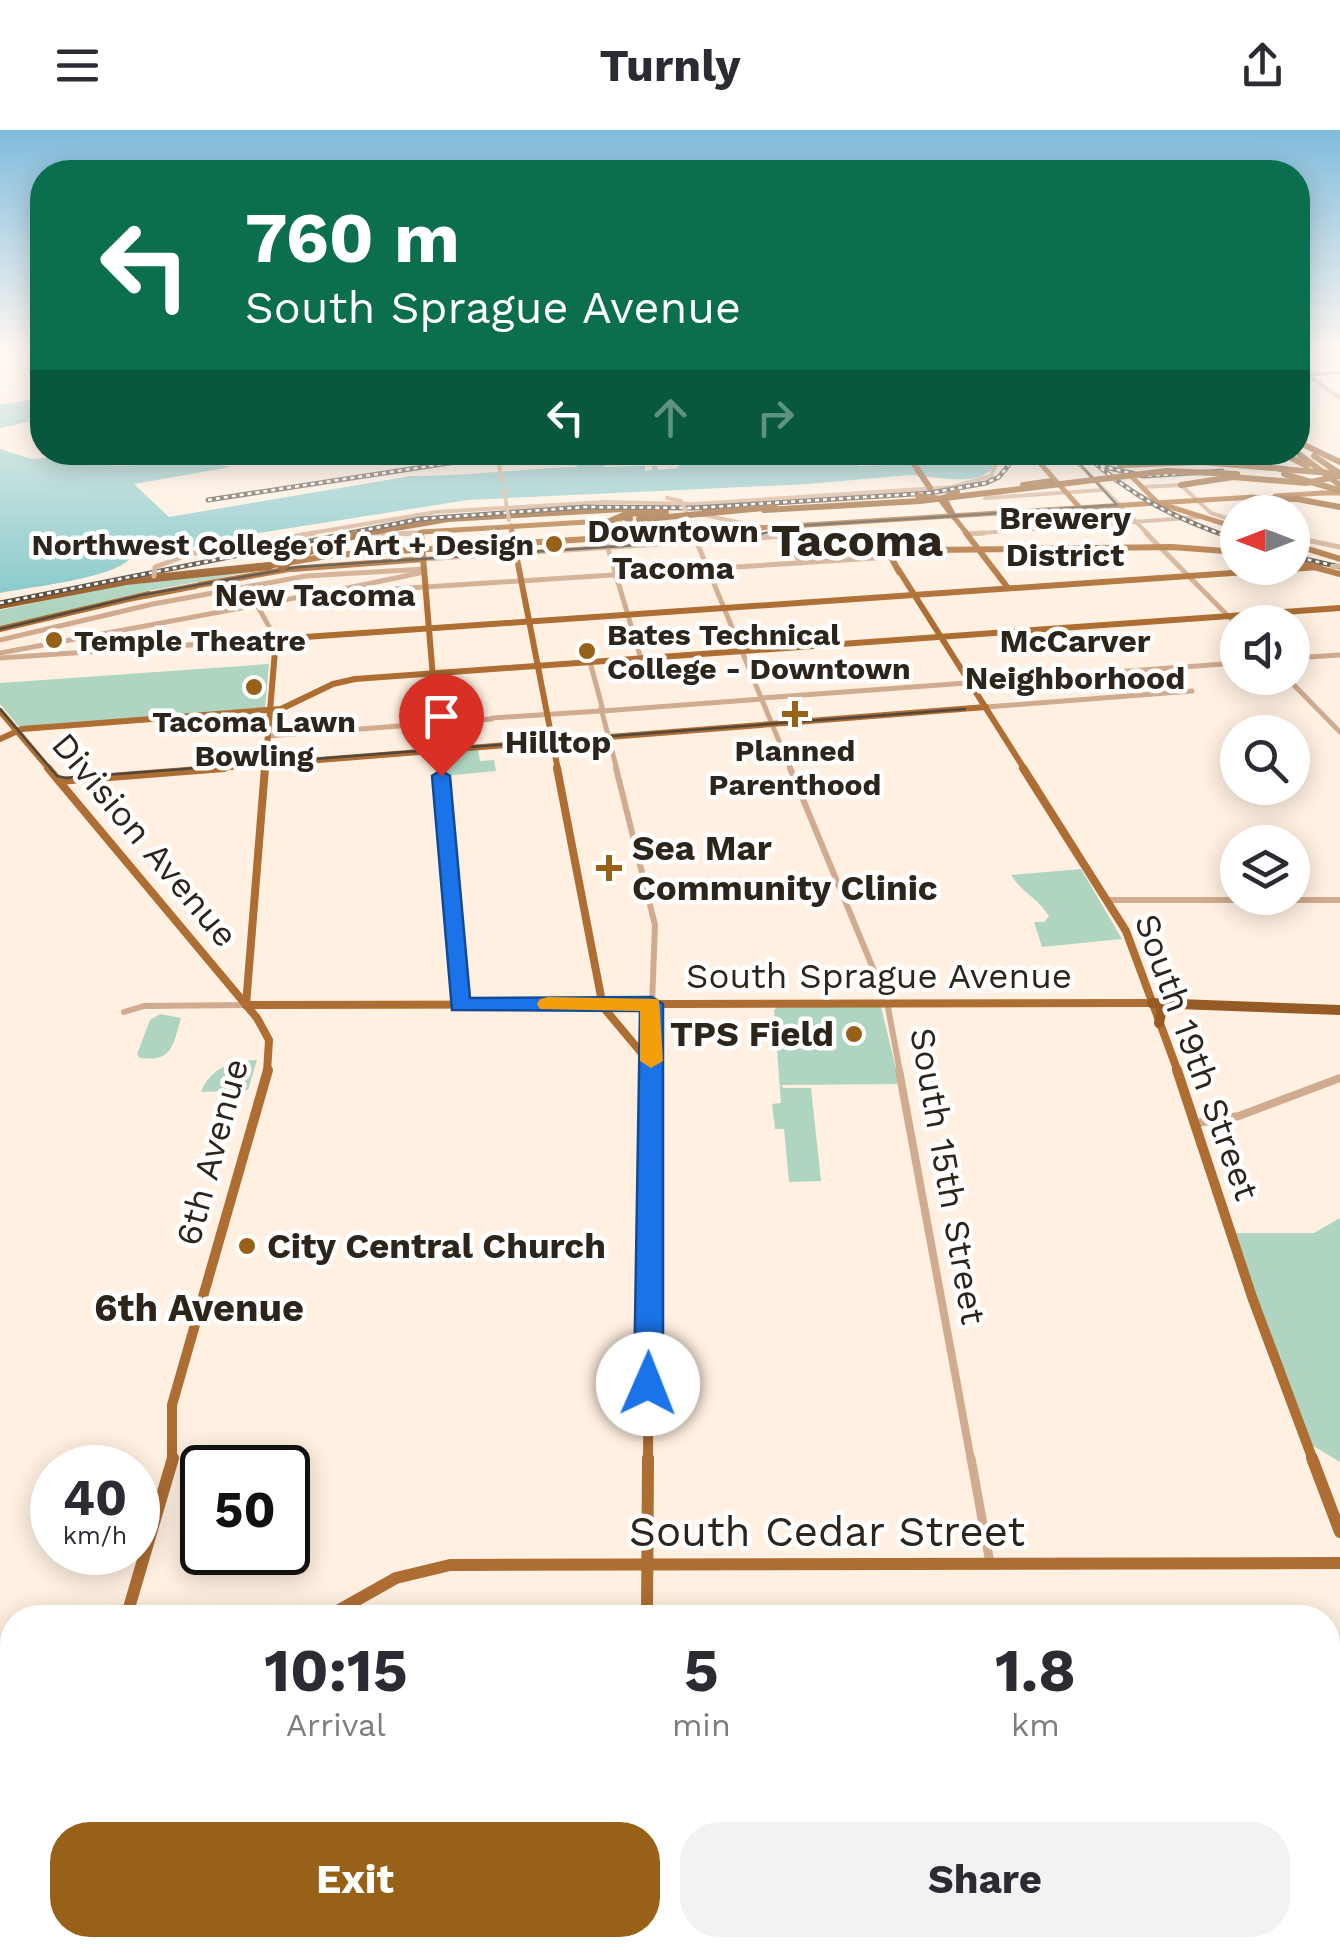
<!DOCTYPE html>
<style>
:root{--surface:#fff;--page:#f2f2f3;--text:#2b2b33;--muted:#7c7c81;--accent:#976218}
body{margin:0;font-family:"Work Sans",sans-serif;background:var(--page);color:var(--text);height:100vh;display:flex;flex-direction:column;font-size:38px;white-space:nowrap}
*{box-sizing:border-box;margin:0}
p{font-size:32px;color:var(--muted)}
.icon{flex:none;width:55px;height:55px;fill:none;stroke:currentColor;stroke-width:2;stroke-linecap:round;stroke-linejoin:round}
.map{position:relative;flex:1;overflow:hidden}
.sheet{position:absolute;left:0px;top:1475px;width:1340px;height:352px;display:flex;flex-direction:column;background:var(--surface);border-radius:40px 40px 0 0;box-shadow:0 5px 25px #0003}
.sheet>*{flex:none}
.top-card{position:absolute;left:30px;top:30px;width:1280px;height:305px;border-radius:40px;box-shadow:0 5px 25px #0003;background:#0b6e4f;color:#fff;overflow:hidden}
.needle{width:65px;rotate:270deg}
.tools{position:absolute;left:1220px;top:365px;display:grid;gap:20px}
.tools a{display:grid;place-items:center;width:90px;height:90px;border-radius:50%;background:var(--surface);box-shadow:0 5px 25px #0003;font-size:50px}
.speed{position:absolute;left:30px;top:1315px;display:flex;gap:20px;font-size:50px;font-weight:700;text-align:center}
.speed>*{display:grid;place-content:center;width:130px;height:130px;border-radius:50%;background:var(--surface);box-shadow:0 5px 25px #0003;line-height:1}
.speed small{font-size:25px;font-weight:400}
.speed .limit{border:5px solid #111;border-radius:15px;background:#fff;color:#111}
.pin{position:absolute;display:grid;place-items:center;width:85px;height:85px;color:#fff;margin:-102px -42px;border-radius:50% 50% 50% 0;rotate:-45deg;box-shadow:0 0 10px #0007}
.pin .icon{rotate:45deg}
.me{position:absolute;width:110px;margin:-55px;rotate:1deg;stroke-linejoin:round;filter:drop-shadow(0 0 8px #0008)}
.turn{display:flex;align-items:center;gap:35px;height:210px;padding:0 50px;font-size:45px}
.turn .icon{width:130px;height:130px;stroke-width:2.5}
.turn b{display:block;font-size:70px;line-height:85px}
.lanes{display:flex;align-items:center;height:95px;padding:0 50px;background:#0003;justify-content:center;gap:50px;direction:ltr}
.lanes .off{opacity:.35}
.eta{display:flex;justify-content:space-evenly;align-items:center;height:170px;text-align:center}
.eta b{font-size:60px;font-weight:700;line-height:70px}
.primary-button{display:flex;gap:20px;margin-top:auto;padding:20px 50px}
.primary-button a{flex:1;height:115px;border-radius:40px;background:var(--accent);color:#fff;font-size:40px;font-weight:700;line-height:115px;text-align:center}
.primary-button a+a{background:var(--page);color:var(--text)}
header{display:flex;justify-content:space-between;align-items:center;height:130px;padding:0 50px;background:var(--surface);font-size:45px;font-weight:700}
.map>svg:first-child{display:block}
.green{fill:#afd5c1}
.water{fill:#84c8c9}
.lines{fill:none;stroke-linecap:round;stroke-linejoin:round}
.minor-far4{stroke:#d0ab8f;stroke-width:4}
.minor-far3{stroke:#d0ab8f;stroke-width:5}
.minor-far2{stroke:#d0ab8f;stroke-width:6}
.minor-far1{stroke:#d0ab8f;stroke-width:8}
.minor{stroke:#d0ab8f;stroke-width:9}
.major-far4{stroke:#ad6d33;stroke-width:5}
.major-far3{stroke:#ad6d33;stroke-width:6}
.major-far2{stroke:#ad6d33;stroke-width:8}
.major-far1{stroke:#ad6d33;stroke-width:10}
.major{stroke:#ad6d33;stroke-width:12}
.highway-far2{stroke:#965b25;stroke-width:6}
.highway-far1{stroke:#965b25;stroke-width:8}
.highway{stroke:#965b25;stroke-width:10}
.tram{stroke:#51483d;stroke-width:2.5}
.rail-casing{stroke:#51483d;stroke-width:5}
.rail{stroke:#fff;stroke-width:2.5;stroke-dasharray:4;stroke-linecap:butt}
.minor-bridge-far1{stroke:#d0ab8f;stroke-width:4}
.minor-bridge{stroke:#d0ab8f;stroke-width:5}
.major-bridge{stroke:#ad6d33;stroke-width:5}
.highway-bridge-far1{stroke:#965b25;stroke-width:6}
.highway-bridge{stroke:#965b25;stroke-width:8}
.route{fill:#1a73e8;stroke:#114b97;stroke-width:2.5}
.slow{fill:#f59e0b}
.poi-dot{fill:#976218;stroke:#fff;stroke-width:4}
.labels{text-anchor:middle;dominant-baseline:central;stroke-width:9;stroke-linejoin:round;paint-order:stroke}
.far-poi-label{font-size:30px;font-weight:bold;fill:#2d251b;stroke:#fff;text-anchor:start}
.far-quarter-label{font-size:32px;font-weight:bold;fill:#2d251b;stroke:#fff}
.far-neighbourhood-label{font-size:32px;font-weight:bold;fill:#2d251b;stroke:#fff}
.street-label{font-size:35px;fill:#2d251b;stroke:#fff}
.poi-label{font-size:35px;font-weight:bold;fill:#2d251b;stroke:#fff;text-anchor:start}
.neighbourhood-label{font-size:38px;font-weight:bold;fill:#2d251b;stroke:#fff}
.near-street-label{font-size:42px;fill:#2d251b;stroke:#fff}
.far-town-label{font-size:45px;font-weight:bold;fill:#2d251b;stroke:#fff}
</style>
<header><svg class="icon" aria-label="menu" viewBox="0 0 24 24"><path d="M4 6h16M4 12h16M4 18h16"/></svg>Turnly<svg class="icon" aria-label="share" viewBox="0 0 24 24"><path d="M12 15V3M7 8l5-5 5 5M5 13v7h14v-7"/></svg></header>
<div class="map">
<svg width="1340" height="1827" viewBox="0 0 1340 1827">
<rect width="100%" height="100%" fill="#fff0e1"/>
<g class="green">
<path d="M 278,437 L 148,461 L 0,497 L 0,480 L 126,454 Z"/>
<path d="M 269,534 L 265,579 L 20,598 L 0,574 L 0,553 Z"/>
<path d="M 478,619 L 480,631 L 494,630 L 496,641 L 444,646 L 443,623 Z"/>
<path d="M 1081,739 L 1122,809 L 1042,817 L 1034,792 L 1044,792 L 1049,786 C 1037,767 1023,764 1011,745 Z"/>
<path d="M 777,877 L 881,877 L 899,951 L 896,954 L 782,955 L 783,958 L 811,958 L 821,1051 L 789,1052 L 784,999 L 775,999 L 772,974 L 781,973 L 774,880 Z"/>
<path d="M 160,884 L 181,888 C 173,915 173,932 140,928 L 137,924 L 150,890 Z"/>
<path d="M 257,930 L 248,960 L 201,962 C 210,938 233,930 257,930 Z"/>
<path d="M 1340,1088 L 1340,1332 L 1310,1314 L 1231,1103 L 1314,1103 Z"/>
<path d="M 656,1815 L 1162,1815 L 1165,1827 L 656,1827 Z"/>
</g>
<g class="water">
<path d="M 42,268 L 42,289 L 0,298 L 0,275 Z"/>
<path d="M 0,319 L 32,329 L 110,323 L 110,330 L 102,334 C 131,340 167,329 196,323 L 312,323 L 219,335 L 231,337 L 134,354 L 169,387 L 411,346 C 468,346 521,339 576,337 L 587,323 L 612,323 L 604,337 L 645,336 L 645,341 L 652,340 L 652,336 L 657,336 L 658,340 L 676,338 L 686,331 L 720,334 L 789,328 L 831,335 L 850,331 L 859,336 L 988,331 L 993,337 C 979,359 931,345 909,345 L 808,354 L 468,370 L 201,412 L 201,415 L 131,427 C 118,448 29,457 0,463 Z"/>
</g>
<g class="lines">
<g class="minor-far4">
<path d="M 1298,238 L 1340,268"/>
<path d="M 1298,245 L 1340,243"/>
<path d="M 683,322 L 711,328 L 892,322"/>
<path d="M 1067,322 L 1149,405"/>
<path d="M 1108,322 L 1120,335"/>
<path d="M 1143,357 L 1181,355 L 1211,383 L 1238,392"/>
<path d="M 985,368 L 1102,360"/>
<path d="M 1081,379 L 1095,395"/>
<path d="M 705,385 L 764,398"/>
<path d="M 782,396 L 787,405"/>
<path d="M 967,404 L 1202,387"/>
<path d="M 300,405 L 436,382 L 604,372 L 695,374 L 952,357 L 991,346 L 996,334 L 983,322"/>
<path d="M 385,405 L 421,402"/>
</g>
<g class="minor-far3">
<path d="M 693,403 L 791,640"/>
<path d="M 785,403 L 800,433"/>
<path d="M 1146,403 L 1238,496"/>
<path d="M 967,404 L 984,403"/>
<path d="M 1292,407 L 1340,417"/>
<path d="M 830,413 L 934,420"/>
<path d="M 607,415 L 641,529"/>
<path d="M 376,423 L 377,406 L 412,403"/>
<path d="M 190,424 L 314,403"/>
<path d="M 424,429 L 786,406"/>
<path d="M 343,459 L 424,442"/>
<path d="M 0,510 L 153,474 L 306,446 L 425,439"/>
<path d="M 0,523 L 316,464 L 891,427 L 885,418"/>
<path d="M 0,528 L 276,509 L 247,457"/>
<path d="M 1292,528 L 1340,525"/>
<path d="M 590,532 L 603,580"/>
<path d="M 1088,544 L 1238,533"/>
<path d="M 1287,548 L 1340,602"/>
<path d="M 762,568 L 1090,544"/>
<path d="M 986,577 L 1192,561"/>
<path d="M 601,578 L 617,640"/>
<path d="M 603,581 L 762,569"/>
<path d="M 492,588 L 600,581"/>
<path d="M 268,606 L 492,589"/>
<path d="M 439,620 L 441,640"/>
</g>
<g class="minor-far2">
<path d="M 440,638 L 460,875"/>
<path d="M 616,638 L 655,795 L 652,874"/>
<path d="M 790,638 L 887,872 L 900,942"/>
<path d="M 1108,770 L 1340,770"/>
<path d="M 124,882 L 144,876 L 246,875"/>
</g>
<g class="minor-far1">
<path d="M 899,940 L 971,1330"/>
<path d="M 1197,993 L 1239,986 L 1340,948"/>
</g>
<g class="minor">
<path d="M 971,1328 L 990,1433"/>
<path d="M 0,1526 L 12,1526"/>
</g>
<g class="major-far4">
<path d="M 1030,322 L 1081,379"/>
<path d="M 1133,348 L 1158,373 L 1238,398"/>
<path d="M 1275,366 L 1322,363"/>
<path d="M 1155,373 L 1254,367"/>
<path d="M 954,387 L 968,405"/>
<path d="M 511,396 L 513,405"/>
<path d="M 421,405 L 421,402 L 620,390"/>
<path d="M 646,405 L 1158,373"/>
</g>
<g class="major-far3">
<path d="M 421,403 L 439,620"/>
<path d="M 512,403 L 558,640"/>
<path d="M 966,403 L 1008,458"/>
<path d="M 1292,414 L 1340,429"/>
<path d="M 930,420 L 1172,417 L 1238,422"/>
<path d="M 1292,431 L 1340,444"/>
<path d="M 268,436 L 333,425 L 685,403"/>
<path d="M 292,439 L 424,429"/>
<path d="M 898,439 L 1025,640"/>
<path d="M 899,442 L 891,427 L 936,424"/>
<path d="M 199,455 L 289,439"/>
<path d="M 149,464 L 128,469 L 196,456"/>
<path d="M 0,499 L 128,469"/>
<path d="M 0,581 L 50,640"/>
<path d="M 0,609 L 22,599 L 281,579 L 333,554 L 355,549 L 1340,478"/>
<path d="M 193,640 L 986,577"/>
<path d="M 265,640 L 276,509 L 1319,437"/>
</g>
<g class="major-far2">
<path d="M 48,638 L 257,888 L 269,910 L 267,942"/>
<path d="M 557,638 L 603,877 L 650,933"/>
<path d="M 1023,638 L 1126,801 L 1178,942"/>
<path d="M 59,651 L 224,638"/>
<path d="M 246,875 L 265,638"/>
<path d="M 246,875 L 1152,873"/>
<path d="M 651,942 L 652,874"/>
</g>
<g class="major-far1">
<path d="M 1177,940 L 1252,1167 L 1313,1330"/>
<path d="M 172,1330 L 172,1275 L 268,940"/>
<path d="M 648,1330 L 651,940"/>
</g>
<g class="major">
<path d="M 1312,1328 L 1340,1402"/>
<path d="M 126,1488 L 173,1328"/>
<path d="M 325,1488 L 396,1448 L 450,1435 L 1340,1433"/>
<path d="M 647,1488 L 648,1328"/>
<path d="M 645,1815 L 645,1827"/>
<path d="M 29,1827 L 33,1815"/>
</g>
<g class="highway-far2">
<path d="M 1298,312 L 1340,332"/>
<path d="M 906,322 L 930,358"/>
<path d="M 1280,322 L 1307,336"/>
<path d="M 1228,329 L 1252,322"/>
<path d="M 1120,335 L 1202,332 L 1285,339"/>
<path d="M 1280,339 L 1331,343"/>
<path d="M 1023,355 L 1052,351"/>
<path d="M 1181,355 L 1233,347 L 1306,353 L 1340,346"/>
<path d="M 1249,368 L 1297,369 L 1340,377"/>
<path d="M 941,370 L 946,372 L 954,387 Z"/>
<path d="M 704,379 L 755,376"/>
<path d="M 764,380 L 920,371 L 1028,358"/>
<path d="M 639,389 L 656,388"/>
<path d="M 612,390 L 626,384 L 623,387 L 630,389"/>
<path d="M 690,397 L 693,403"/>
<path d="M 355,405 L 448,389 L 641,378"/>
</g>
<g class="highway-far1">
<path d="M 355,405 L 368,403"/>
<path d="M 0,475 L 126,451 L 269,436"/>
</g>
<g class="highway">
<path d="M 1152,873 L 1340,880"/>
<path d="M 1159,893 L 1162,879 L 1173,875"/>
</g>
<g class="tram">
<path d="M 925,388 L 1117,375 L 1069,322"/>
<path d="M 0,499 L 142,465 L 298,437 L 745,408 L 794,396 L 939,387"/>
<path d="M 0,579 L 57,646 L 66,648 L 965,579"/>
</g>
<g class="rail-casing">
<g id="rail">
<path d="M 1083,322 C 1129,366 1178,390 1238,410"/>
<path d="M 1101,336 L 1144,346 L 1222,341"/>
<path d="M 208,370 L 521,322"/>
<path d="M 1292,426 L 1340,437"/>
<path d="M 0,473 L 420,389 L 585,377 L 694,378 L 930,363 L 986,353 L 999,347 L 1008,336 L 1003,322"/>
</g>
</g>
<use href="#rail" class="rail"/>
<g class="minor-bridge-far1">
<path d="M 497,325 L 502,351"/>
<path d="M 504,360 L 509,390"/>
<path d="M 667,368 L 681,371 L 686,381"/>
</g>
<g class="minor-bridge">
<path d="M 1332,437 L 1340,436"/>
<path d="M 154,446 L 155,437 L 190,424"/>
</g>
<path class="major-bridge" d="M 1322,363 L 1340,363"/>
<g class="highway-bridge-far1">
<path d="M 1300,325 L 1340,355"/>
<path d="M 1314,326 L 1339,343"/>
<path d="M 1284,344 L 1338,360"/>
<path d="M 1028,358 L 1167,341 L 1237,344"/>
<path d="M 918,366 L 941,369 L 957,362"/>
<path d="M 626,384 L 666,382"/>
<path d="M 656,388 L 775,377"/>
</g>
<path class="highway-bridge" d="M 282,438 L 293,427 L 355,405"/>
</g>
<linearGradient id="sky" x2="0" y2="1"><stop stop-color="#80bcdc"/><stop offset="0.46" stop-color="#fff8f2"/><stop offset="1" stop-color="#fff8f2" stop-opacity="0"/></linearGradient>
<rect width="1340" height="477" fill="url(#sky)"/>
<path class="route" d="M 441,640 L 450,646 L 470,868 L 652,867 L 663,874 L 663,1254 L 659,1262 L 648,1265 L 638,1262 L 634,1254 L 640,881 L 452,880 L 432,646 Z"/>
<path class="slow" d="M 548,867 L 659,869 L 663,931 L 651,938 L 640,931 L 640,881 L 540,879 L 537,874 L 540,869 Z"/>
<g class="poi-dot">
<circle cx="554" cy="414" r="10"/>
<circle cx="54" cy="510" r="10"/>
<circle cx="587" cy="521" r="10"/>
<circle cx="254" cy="557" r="10"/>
<path d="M790 569h10v10h10v10h-10v10h-10v-10h-10v-10h10z"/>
<path d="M604 723h10v10h10v10h-10v10h-10v-10h-10v-10h10z"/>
<circle cx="854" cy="904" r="10"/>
<circle cx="247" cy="1116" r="10"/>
</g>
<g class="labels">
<g class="far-poi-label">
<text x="534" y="414" text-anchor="end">Northwest College of Art + Design</text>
<text x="607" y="504">Bates Technical<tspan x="607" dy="34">College - Downtown</tspan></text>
<text x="74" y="510">Temple Theatre</text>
<text x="254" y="591" text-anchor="middle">Tacoma Lawn<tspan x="254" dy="34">Bowling</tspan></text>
<text x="795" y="620" text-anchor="middle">Planned<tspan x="795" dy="34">Parenthood</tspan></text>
</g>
<g class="far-quarter-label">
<text x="1065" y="388">Brewery<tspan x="1065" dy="37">District</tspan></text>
<text x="673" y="401">Downtown<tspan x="673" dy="37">Tacoma</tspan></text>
<text x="315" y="465">New Tacoma</text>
<text x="558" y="612">Hilltop</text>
</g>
<g class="far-neighbourhood-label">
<text x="1075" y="511">McCarver<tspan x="1075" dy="37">Neighborhood</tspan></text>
</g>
<g class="street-label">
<text transform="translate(145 710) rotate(50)">Division Avenue</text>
<text x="879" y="846">South Sprague Avenue</text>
<text transform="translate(1197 927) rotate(70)">South 19th Street</text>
<text transform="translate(212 1022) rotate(-75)">6th Avenue</text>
<text transform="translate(948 1046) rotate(80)">South 15th Street</text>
</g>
<g class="poi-label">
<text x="632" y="718">Sea Mar<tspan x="632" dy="40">Community Clinic</tspan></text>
<text x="834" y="904" text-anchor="end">TPS Field</text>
<text x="267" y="1116">City Central Church</text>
</g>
<g class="neighbourhood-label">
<text x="199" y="1178">6th Avenue</text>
</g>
<g class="near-street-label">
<text x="827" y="1401">South Cedar Street</text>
</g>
<g class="far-town-label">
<text x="857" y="410">Tacoma</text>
</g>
</g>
</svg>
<div class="tools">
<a><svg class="needle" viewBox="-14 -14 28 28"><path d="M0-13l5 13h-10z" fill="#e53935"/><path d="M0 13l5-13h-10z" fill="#7c7c81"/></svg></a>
<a><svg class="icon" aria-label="sound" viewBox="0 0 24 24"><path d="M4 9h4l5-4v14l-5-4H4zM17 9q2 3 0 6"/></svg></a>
<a><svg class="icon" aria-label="search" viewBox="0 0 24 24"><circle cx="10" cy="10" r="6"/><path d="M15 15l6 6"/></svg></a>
<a><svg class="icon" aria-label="layers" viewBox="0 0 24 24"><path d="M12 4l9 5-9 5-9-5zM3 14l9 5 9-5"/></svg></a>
</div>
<div class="speed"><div>40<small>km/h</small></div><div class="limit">50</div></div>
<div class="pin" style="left:441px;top:646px;background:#d93025"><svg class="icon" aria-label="arrive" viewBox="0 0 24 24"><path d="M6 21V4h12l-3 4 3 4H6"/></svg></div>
<svg class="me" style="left:648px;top:1254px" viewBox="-20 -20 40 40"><circle r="19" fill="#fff"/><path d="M0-13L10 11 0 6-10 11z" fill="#1a73e8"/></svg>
<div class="top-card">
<div class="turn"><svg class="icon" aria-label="left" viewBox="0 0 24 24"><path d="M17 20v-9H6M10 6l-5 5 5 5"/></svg><div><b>760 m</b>South Sprague Avenue</div></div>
<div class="lanes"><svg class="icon" aria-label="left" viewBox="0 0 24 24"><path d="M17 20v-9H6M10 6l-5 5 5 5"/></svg><svg class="icon off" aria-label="ahead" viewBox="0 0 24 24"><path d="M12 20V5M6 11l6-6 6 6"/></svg><svg class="icon off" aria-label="right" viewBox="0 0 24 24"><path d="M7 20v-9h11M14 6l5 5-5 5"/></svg></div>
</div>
<section class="sheet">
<div class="eta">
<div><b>10:15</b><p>Arrival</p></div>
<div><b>5</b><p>min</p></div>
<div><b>1.8</b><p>km</p></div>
</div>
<div class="primary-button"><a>Exit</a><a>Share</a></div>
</section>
</div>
